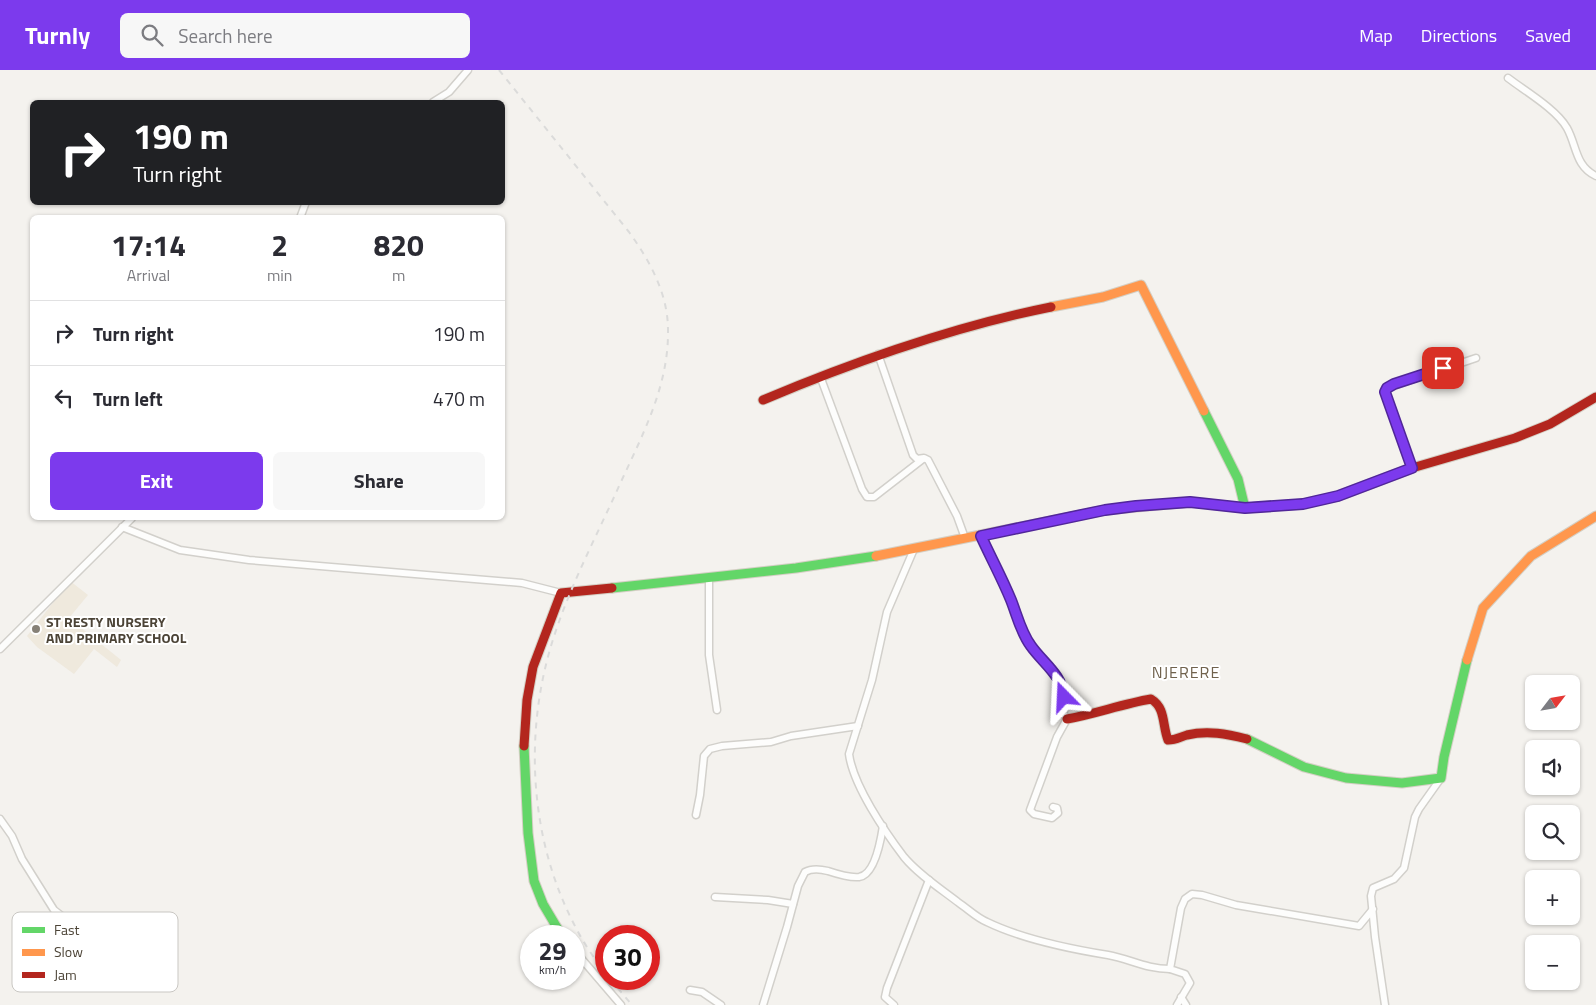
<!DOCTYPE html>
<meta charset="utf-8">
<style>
:root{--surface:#fff;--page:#f7f7f7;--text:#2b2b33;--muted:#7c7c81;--line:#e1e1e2;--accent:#7c3aed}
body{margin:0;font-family:"Titillium Web",sans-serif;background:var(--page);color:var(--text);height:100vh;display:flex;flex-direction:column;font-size:19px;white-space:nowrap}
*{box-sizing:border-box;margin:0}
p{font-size:16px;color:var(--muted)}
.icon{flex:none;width:28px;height:28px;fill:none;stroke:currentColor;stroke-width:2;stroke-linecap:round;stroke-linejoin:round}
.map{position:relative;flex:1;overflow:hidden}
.sheet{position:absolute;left:30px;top:145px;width:475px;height:305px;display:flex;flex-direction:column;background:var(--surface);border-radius:8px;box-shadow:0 1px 4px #0004}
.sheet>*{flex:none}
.guide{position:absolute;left:30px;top:30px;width:475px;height:105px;border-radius:8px;box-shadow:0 1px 4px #0004;background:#202124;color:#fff;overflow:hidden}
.needle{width:32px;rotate:59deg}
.buttons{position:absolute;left:1525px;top:605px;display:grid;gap:10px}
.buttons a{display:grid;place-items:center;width:55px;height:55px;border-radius:8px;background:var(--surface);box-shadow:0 1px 4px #0004;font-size:25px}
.speed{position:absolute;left:520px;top:855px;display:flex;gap:10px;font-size:25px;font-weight:700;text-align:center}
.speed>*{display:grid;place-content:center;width:65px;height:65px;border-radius:50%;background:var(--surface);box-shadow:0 1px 4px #0004;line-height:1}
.speed small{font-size:12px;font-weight:400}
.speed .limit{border:8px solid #d22;background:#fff;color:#111}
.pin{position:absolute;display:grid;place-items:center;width:42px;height:42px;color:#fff;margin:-21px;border-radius:10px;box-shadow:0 2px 8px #0006}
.me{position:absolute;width:55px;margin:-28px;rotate:339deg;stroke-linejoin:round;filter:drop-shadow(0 0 4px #0008)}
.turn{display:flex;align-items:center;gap:18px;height:105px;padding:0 20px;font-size:22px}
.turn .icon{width:65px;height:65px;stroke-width:2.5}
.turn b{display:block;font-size:35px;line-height:42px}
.eta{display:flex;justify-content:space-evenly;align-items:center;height:85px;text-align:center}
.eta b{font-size:30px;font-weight:700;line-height:35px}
.primary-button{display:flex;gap:10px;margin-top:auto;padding:10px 20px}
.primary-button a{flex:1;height:58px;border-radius:8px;background:var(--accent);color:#fff;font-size:20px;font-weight:700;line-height:58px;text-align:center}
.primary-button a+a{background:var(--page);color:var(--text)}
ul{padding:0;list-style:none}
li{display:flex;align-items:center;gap:15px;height:65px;padding:0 20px;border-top:1px solid var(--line)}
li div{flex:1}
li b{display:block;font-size:19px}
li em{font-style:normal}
header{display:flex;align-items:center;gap:30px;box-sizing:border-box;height:70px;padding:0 25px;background:var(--accent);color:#fff}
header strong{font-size:24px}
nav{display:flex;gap:28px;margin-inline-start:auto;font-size:18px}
.search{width:350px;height:45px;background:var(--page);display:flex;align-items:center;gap:12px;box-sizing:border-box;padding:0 18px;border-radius:8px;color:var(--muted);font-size:19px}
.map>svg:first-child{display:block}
.education{fill:#efe9dd}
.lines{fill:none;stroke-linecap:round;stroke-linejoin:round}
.street-casing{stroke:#d2d0cb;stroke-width:9}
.fast-casing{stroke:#d4cfc4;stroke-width:11}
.slow-casing{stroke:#d4cfc4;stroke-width:11}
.jam-casing{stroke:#d4cfc4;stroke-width:11}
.street{stroke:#fdfdfc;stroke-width:6}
.fast{stroke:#63d668;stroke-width:9}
.slow{stroke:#ff974d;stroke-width:9}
.jam{stroke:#b3261e;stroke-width:9}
.rail{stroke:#dbdbda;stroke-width:2;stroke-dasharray:6 6;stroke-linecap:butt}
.route-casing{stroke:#51269a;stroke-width:12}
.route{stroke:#7c3aed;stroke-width:9}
.poi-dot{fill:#878177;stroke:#fff;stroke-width:2}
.labels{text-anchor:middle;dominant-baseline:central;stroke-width:4;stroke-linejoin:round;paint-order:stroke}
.poi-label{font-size:14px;font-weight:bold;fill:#4c4437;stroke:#fff;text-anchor:start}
.quarter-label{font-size:16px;letter-spacing:1px;fill:#70624d;stroke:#fff}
.key{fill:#fff;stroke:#c9c7c3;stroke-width:1}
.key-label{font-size:14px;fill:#4c4437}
</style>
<header>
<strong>Turnly</strong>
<div class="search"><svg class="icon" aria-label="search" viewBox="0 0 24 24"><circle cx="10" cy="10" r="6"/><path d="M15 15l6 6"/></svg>Search here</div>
<nav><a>Map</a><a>Directions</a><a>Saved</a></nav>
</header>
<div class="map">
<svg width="1596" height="935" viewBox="0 0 1596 935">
<rect width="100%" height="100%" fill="#f4f2ee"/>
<path class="education" d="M 70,511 L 88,525 L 69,548 L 121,590 L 117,597 L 94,579 L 74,604 L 37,577 L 27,566 Z"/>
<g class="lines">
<g class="street-casing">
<g id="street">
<path d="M 1508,8 C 1525,21 1556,39 1567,58 C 1577,76 1575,96 1596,106"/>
<path d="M 433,32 L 449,22 L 468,0"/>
<path d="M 300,148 L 306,132"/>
<path d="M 878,284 L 913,385 L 917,389 L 924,388 L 928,390 L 957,446 L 965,468"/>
<path d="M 820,306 L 862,419 L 867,427 L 874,427 L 923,389"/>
<path d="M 1412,398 L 1388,333 L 1385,322 L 1387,318 L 1476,288"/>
<path d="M 122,457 L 180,480 L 249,490 L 522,513 L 561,523"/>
<path d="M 981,467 L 1009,527 L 1023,563 L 1031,577 L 1054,601 L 1062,618 L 1064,644 L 1067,649 L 1057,667 L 1030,740 L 1034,744 L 1052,748 L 1058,743 L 1057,738 L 1053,737"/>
<path d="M 914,479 L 887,542 L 872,610 L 849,684 C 853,715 885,762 904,787 C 919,805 941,819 959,833 C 968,839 977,848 987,852 C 1020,868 1071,879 1108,885 C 1130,889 1146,899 1170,899"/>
<path d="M 709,508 L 709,585 L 717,640"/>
<path d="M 0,579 L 132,448"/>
<path d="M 696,745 L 700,725 L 704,686 L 710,679 L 722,676 L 771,672 L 791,666 L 858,656"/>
<path d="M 0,749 L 12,766 L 22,789 L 54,840 L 80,860"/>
<path d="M 715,827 L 768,830 L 793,834"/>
<path d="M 574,880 L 621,935"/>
<path d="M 690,920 L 702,922 L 721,935"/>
<path d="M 1181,927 L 1186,935"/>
<path d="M 763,935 L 787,857 L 798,816 L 805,802 C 812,798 820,799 828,801 C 837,804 849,808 859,807 C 875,805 881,769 883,756"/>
<path d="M 894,935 L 885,927 L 887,918 L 929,810"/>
<path d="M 1177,935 L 1190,913 L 1185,904 L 1170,899 L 1181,838 L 1185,829 L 1192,824 L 1202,825 L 1236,835 L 1359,856 L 1373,839"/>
<path d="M 1385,935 L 1375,867 L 1371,826 L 1373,818 L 1394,809 L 1404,798 L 1415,747 L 1419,739 L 1441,708"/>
</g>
</g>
<g class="fast-casing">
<g id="fast">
<path d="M 1204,341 L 1238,409 L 1245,438"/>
<path d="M 612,518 L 796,498 L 876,486"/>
<path d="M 1247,669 L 1304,697 L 1346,708 L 1402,713 L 1441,708 L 1444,687 L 1467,590"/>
<path d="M 524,676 L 528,763 L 534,811 L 543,834 L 562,866"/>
</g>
</g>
<g class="slow-casing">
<g id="slow">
<path d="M 1051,237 L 1103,227 L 1141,215 L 1204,341"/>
<path d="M 876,486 L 1105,440 L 1190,432 L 1245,438 L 1258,437"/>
<path d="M 1467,590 L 1483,538 L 1531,486 L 1596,446"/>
</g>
</g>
<g class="jam-casing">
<g id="jam">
<path d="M 763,330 C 856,291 952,257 1051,237"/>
<path d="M 1258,437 L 1303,434 L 1338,426 L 1412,398 L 1515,368 L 1550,354 L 1596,327"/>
<path d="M 1067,649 C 1095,644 1122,634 1151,629 C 1166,638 1162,655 1168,670 C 1176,670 1180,667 1187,665 C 1208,660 1227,664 1247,669"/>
<path d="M 524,676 L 527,630 L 533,597 L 561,523 L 612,518"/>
</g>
</g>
<use href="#street" class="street"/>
<use href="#fast" class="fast"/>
<use href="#slow" class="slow"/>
<use href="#jam" class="jam"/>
<g class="rail">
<path d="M 499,0 L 629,162 C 650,191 668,224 668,260 C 669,320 638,373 615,425 C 591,477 564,529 549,583 C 519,691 536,815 606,904"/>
<path d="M 610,909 L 632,935"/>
</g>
</g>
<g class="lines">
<g class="route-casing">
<path id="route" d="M 1064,627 C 1062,605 1043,593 1031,576 C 1021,563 1017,545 1011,530 C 1002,508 991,488 981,466 L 1105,440 L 1136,436 L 1190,432 L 1245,438 L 1303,434 L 1338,426 L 1412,398 L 1385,322 L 1387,318 L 1394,314 L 1443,298"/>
</g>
<use href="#route" class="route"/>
</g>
<circle class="poi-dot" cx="36" cy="559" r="5"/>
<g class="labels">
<g class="poi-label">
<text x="46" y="551">ST RESTY NURSERY<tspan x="46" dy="16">AND PRIMARY SCHOOL</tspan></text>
</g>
<g class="quarter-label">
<text x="1186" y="602">NJERERE</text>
</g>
</g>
<rect x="12" y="842" width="166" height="80" rx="8" class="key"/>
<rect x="22" y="857" width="23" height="6" fill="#63d668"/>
<rect x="22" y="879" width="23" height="7" fill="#ff974d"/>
<rect x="22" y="902" width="23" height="6" fill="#b3261e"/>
<g class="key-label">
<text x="54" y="865">Fast</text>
<text x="54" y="887">Slow</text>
<text x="54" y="910">Jam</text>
</g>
</svg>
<div class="buttons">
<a><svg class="needle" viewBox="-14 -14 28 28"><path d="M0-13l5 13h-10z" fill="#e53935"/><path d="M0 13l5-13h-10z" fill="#7c7c81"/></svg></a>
<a><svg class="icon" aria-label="sound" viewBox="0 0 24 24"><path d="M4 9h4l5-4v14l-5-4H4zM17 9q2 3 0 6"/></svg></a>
<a><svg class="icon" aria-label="search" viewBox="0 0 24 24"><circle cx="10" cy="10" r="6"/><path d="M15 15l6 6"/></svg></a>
<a>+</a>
<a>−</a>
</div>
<div class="speed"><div>29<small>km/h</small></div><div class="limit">30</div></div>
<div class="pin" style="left:1443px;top:298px;background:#d93025"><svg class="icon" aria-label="arrive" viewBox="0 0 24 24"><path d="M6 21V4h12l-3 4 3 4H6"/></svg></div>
<svg class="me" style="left:1064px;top:627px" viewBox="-20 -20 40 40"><path d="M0-17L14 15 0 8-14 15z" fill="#7c3aed" stroke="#fff" stroke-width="4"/></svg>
<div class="guide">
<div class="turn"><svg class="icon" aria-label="right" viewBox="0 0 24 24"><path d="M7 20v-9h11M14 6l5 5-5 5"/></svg><div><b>190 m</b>Turn right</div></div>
</div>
<section class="sheet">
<div class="eta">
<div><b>17:14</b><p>Arrival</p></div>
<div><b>2</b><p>min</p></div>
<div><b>820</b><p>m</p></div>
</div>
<ul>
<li><svg class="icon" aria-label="right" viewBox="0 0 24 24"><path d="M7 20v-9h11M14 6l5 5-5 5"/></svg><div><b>Turn right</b></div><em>190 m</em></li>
<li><svg class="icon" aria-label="left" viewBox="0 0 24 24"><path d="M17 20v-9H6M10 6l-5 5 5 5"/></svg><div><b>Turn left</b></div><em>470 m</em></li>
</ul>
<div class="primary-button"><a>Exit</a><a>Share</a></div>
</section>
</div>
